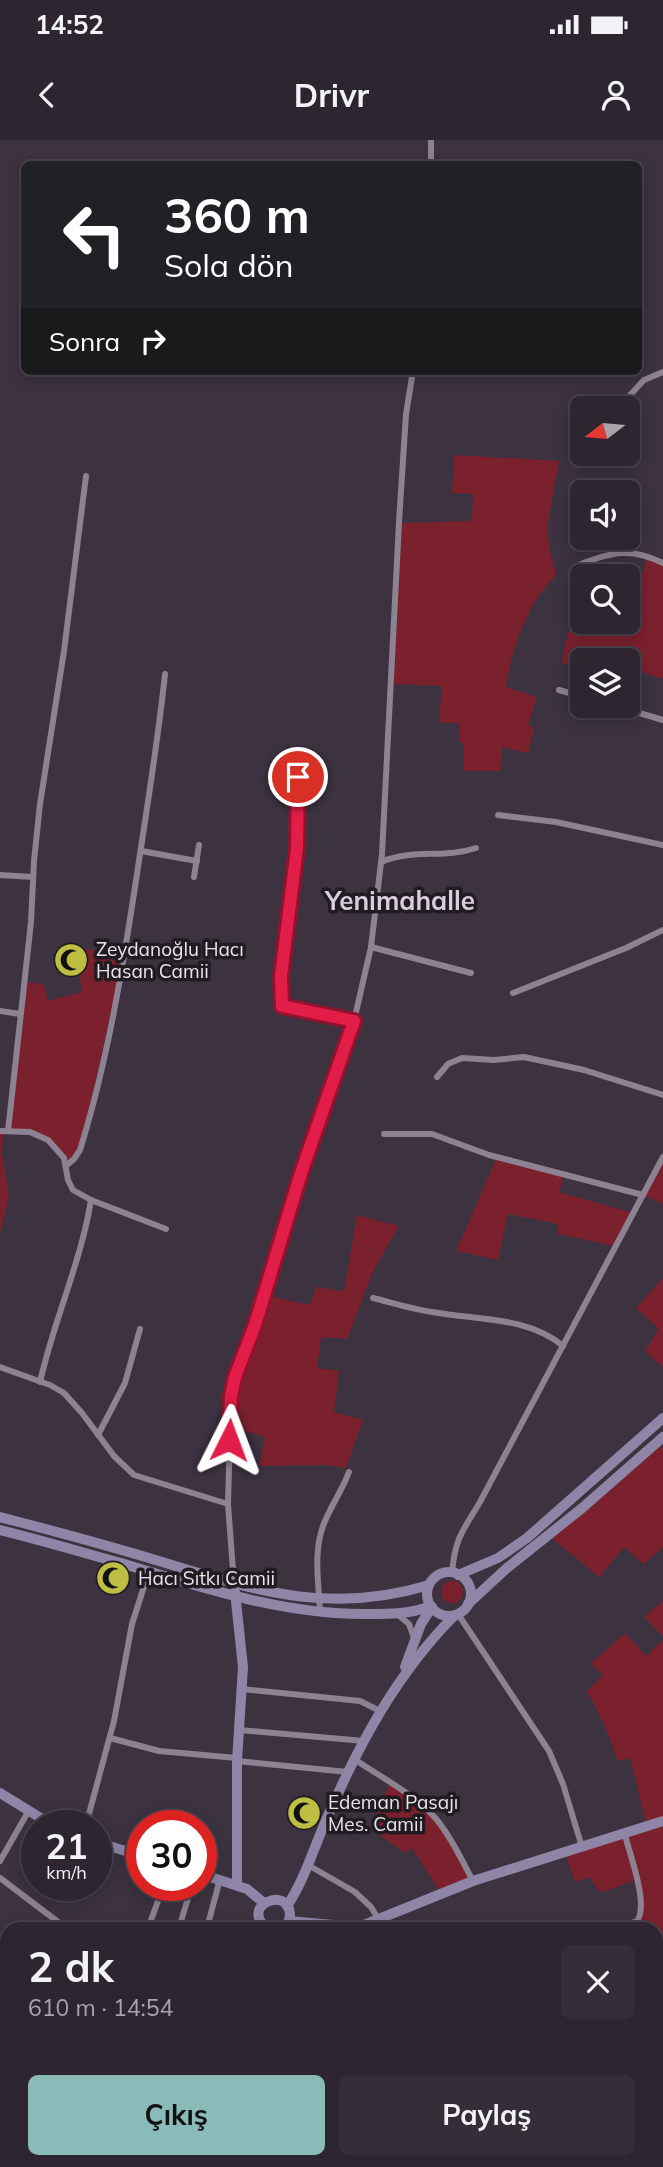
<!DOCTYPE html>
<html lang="tr">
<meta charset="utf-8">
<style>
:root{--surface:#2d2630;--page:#352e38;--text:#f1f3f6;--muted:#a7a5ab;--line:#48434c;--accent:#8bbbb9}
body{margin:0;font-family:Mulish,sans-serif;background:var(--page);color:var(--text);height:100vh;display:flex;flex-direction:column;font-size:26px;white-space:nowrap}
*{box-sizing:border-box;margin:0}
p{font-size:23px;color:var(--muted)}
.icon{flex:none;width:38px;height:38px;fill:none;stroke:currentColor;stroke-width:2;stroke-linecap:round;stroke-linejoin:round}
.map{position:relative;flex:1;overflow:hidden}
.details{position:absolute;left:0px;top:1782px;width:663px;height:247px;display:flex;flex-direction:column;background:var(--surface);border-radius:21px 21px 0 0;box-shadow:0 4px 18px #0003,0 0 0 2px var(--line)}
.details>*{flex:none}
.banner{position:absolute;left:21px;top:21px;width:621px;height:214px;border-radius:10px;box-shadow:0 4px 18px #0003,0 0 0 2px var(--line);background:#202124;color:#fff;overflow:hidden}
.needle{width:46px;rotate:254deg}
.buttons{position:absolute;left:570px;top:256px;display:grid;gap:14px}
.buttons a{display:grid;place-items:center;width:70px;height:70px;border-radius:10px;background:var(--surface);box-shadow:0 4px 18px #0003,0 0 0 2px var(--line);font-size:35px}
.speed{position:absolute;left:21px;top:1670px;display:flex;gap:14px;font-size:35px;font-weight:700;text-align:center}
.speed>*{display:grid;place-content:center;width:91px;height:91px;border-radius:50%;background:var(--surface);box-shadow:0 4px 18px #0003,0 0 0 2px var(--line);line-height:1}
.speed small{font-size:18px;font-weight:400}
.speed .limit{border:10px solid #d22;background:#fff;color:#111}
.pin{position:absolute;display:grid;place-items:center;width:60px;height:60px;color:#fff;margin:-30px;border:4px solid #fff;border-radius:50%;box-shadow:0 2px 7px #0007}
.me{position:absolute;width:77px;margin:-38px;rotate:3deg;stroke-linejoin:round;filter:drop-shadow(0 0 5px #0008)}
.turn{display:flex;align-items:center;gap:24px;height:147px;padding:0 28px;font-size:32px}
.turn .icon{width:91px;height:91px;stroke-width:2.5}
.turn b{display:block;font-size:49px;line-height:60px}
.then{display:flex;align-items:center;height:66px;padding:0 28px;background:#0003;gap:14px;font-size:26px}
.round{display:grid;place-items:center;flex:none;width:74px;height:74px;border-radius:10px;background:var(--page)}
.headline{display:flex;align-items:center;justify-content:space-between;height:119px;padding:0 28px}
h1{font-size:42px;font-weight:700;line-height:52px}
.primary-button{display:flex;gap:14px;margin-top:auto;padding:14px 28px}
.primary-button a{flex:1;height:80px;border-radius:10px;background:var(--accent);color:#111;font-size:28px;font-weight:700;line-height:80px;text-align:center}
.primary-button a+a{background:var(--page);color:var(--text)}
.status{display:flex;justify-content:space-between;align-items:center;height:49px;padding:0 35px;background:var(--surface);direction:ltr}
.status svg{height:19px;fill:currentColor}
header{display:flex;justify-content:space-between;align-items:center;height:91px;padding:0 28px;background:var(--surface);font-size:32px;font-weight:700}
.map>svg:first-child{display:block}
.green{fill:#7b212e}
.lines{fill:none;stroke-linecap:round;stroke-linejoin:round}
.street{stroke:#8d8292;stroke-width:6}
.secondary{stroke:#8f86a7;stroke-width:10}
.route-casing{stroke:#92132f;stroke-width:18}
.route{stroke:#e11d48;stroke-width:12}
.labels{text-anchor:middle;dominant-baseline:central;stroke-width:7;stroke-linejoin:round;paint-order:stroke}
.poi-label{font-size:19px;fill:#e9e2eb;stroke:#201c22;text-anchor:start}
.district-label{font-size:26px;font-weight:bold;fill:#d9ccde;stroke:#201c22}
</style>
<div class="status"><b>14:52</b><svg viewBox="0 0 49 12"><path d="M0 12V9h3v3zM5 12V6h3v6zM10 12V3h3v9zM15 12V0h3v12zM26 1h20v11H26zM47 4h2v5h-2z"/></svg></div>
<header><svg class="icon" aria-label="back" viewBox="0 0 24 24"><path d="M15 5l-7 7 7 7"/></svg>Drivr<svg class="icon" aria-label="person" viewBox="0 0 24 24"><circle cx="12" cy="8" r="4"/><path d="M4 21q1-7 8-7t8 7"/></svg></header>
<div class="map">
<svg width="663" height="2027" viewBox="0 0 663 2027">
<rect width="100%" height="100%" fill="#3c3240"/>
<g class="green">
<path d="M 454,315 L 559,321 L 547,387 L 550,412 L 556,435 C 527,464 512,507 506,547 L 537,557 L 528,585 L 534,588 L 528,613 L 502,607 L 500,631 L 464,631 L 464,603 L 460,602 L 460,583 L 439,583 L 442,546 L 392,544 L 399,383 L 472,381 L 473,354 L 452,353 Z"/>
<path d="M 647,416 L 663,423 L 663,539 L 628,528 L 628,520 L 583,520 L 583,528 L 561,523 L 568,494 L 581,457 L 583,458 L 583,481 L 628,481 L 628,474 L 632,475 Z"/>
<path d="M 83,808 L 123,818 L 82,1001 L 67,1025 L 42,996 L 8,991 L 24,842 L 44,844 L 48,861 L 82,852 L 80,840 Z"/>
<path d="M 0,991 L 3,991 L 2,1014 L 9,1057 L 0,1092 Z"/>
<path d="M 497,1017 L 564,1034 L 559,1052 L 633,1073 L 615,1106 L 557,1094 L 558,1084 L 508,1074 L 498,1120 L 456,1111 Z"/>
<path d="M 663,1017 L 663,1064 L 643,1055 Z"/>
<path d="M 357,1075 L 399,1086 L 373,1131 L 347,1199 L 321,1197 L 317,1228 L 339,1231 L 334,1272 L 363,1280 L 346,1328 L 325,1325 L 259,1326 L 265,1297 L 229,1286 L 231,1256 L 264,1155 L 310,1165 L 316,1147 L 344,1151 Z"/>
<path d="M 663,1138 L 663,1227 L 645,1211 L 659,1189 L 636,1168 Z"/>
<path d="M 656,1302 L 663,1308 L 663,1407 L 644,1424 L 624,1407 L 599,1437 L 548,1395 Z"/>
<circle cx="452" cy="1452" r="11"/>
<path d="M 663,1461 L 663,1496 L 644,1477 Z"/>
<path d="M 625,1493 L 646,1516 L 663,1500 L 663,1937 L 659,1937 L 656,1955 L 656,1788 L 618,1788 L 640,1777 L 635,1740 L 604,1752 L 599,1751 L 589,1737 L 575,1742 L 565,1713 L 647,1687 L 630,1618 L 618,1621 L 604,1584 L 587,1551 L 603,1535 L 591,1523 Z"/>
<path d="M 390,1643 L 436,1679 L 473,1741 L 441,1753 L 412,1708 L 405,1713 L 374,1691 L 373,1682 Z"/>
<path d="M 7,2018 L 7,2021 L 64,2021 L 69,2027 L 10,2027 L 4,2023 Z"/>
</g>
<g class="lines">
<g class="street">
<path d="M 431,0 L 431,24"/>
<path d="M 618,268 L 644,240 L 663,232"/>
<path d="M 581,424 C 612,412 631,407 663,423"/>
<path d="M 559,550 L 583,557"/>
<path d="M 612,565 L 663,580"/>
<path d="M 298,637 L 297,708 L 281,836 L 282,866 L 354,881"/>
<path d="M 498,675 L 556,682 L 663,705"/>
<path d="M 141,711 L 197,721"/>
<path d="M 381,722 C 415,708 443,719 476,708"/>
<path d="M 0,735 L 33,737"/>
<path d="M 194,737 L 199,705"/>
<path d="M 371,807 L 471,833"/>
<path d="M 513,853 L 626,808 L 663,790"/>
<path d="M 0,871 L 20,874"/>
<path d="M 437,937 L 448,924 L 462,918 L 494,920 L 524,917 L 584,930 L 663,955"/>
<path d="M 0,991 L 30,992 L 48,1000 L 64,1018 L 68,1040 L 73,1050 L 91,1060 L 166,1089"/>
<path d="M 8,991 L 31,782 L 34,721 L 40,664 L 64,511 L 86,336"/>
<path d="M 384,994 L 432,994 L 489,1015 L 643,1055"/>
<path d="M 67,1025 L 74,1019 L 80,1010 C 108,920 123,826 137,734 C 147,667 158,601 165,534"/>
<path d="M 373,1158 C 393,1163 412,1169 432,1172 C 475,1180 527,1176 563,1206"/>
<path d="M 0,1227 L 50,1245 L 64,1253 L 82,1273 L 114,1316 L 134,1335 L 228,1364"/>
<path d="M 40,1242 C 54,1180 81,1122 91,1060"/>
<path d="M 98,1295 L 125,1243 L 140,1189"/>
<path d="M 452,1433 C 455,1397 463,1391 480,1362 L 663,1017"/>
<path d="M 234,1444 L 228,1364 L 231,1256 L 235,1237 L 255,1185 L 289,1078 L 301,1033 L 354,881 L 371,807 L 382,714 L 399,382 L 406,274 L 413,231"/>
<path d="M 320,1473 C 319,1444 313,1414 323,1386 C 330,1367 342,1351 349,1332"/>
<path d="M 397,1474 L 409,1484 L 414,1498"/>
<path d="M 458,1474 L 549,1611 L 563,1644 L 582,1707"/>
<path d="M 242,1549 L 360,1561 L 380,1571"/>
<path d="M 239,1590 L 364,1601"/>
<path d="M 110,1598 L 159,1611 L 237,1618"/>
<path d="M 354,1619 C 382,1638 416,1655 437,1680 C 452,1698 462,1721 473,1741"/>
<path d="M 237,1621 L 348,1632"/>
<path d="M 86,1685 L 114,1581 L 132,1484 L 149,1431"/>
<path d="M 0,1721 L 28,1672"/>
<path d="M 308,1725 L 355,1752 L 371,1767 L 384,1788"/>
<path d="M 0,1738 L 66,1788"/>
<path d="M 148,1788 L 164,1745"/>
<path d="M 179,1788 L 192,1745"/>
<path d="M 207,1788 L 220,1739"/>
<path d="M 618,1788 L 637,1781 C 649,1765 630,1715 625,1695"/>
<path d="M 0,1842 L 7,1846"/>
<path d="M 0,1960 L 7,1964"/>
<path d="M 656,1994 L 663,1995"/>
<path d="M 64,2021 L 69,2027"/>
<path d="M 133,2021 L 139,2027"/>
<path d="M 207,2021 L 212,2027"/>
<path d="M 291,2021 L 292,2027"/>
<path d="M 487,2021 L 490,2027"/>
<path d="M 561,2027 L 561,2021"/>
</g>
<g class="secondary">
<path d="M 0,1377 C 50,1390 99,1403 149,1418 C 249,1448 324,1477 429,1445"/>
<path d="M 0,1390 C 45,1401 89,1414 134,1427 C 211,1450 286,1475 368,1474 C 389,1474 411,1474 431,1466"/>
<circle cx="449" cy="1454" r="22"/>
<path d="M 458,1435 L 498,1418 L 527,1398 L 663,1278"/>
<path d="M 235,1452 L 243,1527 L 237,1621 L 237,1745"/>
<path d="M 468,1464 L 507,1428 L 581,1369 L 663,1297"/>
<path d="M 405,1527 L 421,1484 L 432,1467"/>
<path d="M 0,1653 L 52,1685"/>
<path d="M 96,1702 L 142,1716"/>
<path d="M 201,1734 L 247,1749 L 264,1763"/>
<path d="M 287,1766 C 305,1739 314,1707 327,1678 C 359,1604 397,1533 455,1475"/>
<path d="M 289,1781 L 345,1786 L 364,1785 L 473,1741 L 663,1681"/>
<path d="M 267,1788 C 239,1766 288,1745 290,1774 C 290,1781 287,1784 282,1788"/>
</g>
</g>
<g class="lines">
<g class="route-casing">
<path id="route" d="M 229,1300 L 231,1256 L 235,1237 L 255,1185 L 301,1033 L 354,881 L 282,866 L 281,836 L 297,708 L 298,637"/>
</g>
<use href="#route" class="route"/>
</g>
<defs>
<g id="mosque-disc" transform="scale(1.75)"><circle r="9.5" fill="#bebf42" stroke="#201c22"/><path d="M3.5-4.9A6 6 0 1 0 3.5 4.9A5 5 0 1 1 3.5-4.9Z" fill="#111"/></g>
</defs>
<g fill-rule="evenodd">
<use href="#mosque-disc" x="71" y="820"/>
<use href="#mosque-disc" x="113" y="1438"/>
<use href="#mosque-disc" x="304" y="1673"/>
</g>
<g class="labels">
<g class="poi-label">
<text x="96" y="809">Zeydanoğlu Hacı<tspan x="96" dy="22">Hasan Camii</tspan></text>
<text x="138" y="1438">Hacı Sıtkı Camii</text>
<text x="328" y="1662">Edeman Pasajı<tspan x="328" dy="22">Mes. Camii</tspan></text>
</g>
<g class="district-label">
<text x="400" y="760">Yenimahalle</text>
</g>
</g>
</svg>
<div class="buttons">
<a><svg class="needle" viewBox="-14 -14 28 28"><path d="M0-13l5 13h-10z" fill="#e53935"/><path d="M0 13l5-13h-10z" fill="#a7a5ab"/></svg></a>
<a><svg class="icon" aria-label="sound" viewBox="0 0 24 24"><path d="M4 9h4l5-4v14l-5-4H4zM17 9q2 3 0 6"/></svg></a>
<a><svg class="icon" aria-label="search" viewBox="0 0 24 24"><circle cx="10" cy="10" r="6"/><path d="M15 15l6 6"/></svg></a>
<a><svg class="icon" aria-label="layers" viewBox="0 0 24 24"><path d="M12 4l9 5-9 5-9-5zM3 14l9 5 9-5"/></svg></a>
</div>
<div class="speed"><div>21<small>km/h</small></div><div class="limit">30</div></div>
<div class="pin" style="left:298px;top:637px;background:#d93025"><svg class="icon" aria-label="arrive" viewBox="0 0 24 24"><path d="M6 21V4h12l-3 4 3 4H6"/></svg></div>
<svg class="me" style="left:229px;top:1300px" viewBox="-20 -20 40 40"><path d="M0-17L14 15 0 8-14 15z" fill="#e11d48" stroke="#fff" stroke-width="4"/></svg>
<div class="banner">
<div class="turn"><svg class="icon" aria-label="left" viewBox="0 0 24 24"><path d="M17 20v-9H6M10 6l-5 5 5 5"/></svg><div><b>360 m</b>Sola dön</div></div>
<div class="then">Sonra<svg class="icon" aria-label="right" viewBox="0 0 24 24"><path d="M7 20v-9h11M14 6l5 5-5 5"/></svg></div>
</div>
<section class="details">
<div class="headline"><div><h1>2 dk</h1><p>610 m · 14:54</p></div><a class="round"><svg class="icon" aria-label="close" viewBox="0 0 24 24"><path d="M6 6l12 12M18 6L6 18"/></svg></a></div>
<div class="primary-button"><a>Çıkış</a><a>Paylaş</a></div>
</section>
</div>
